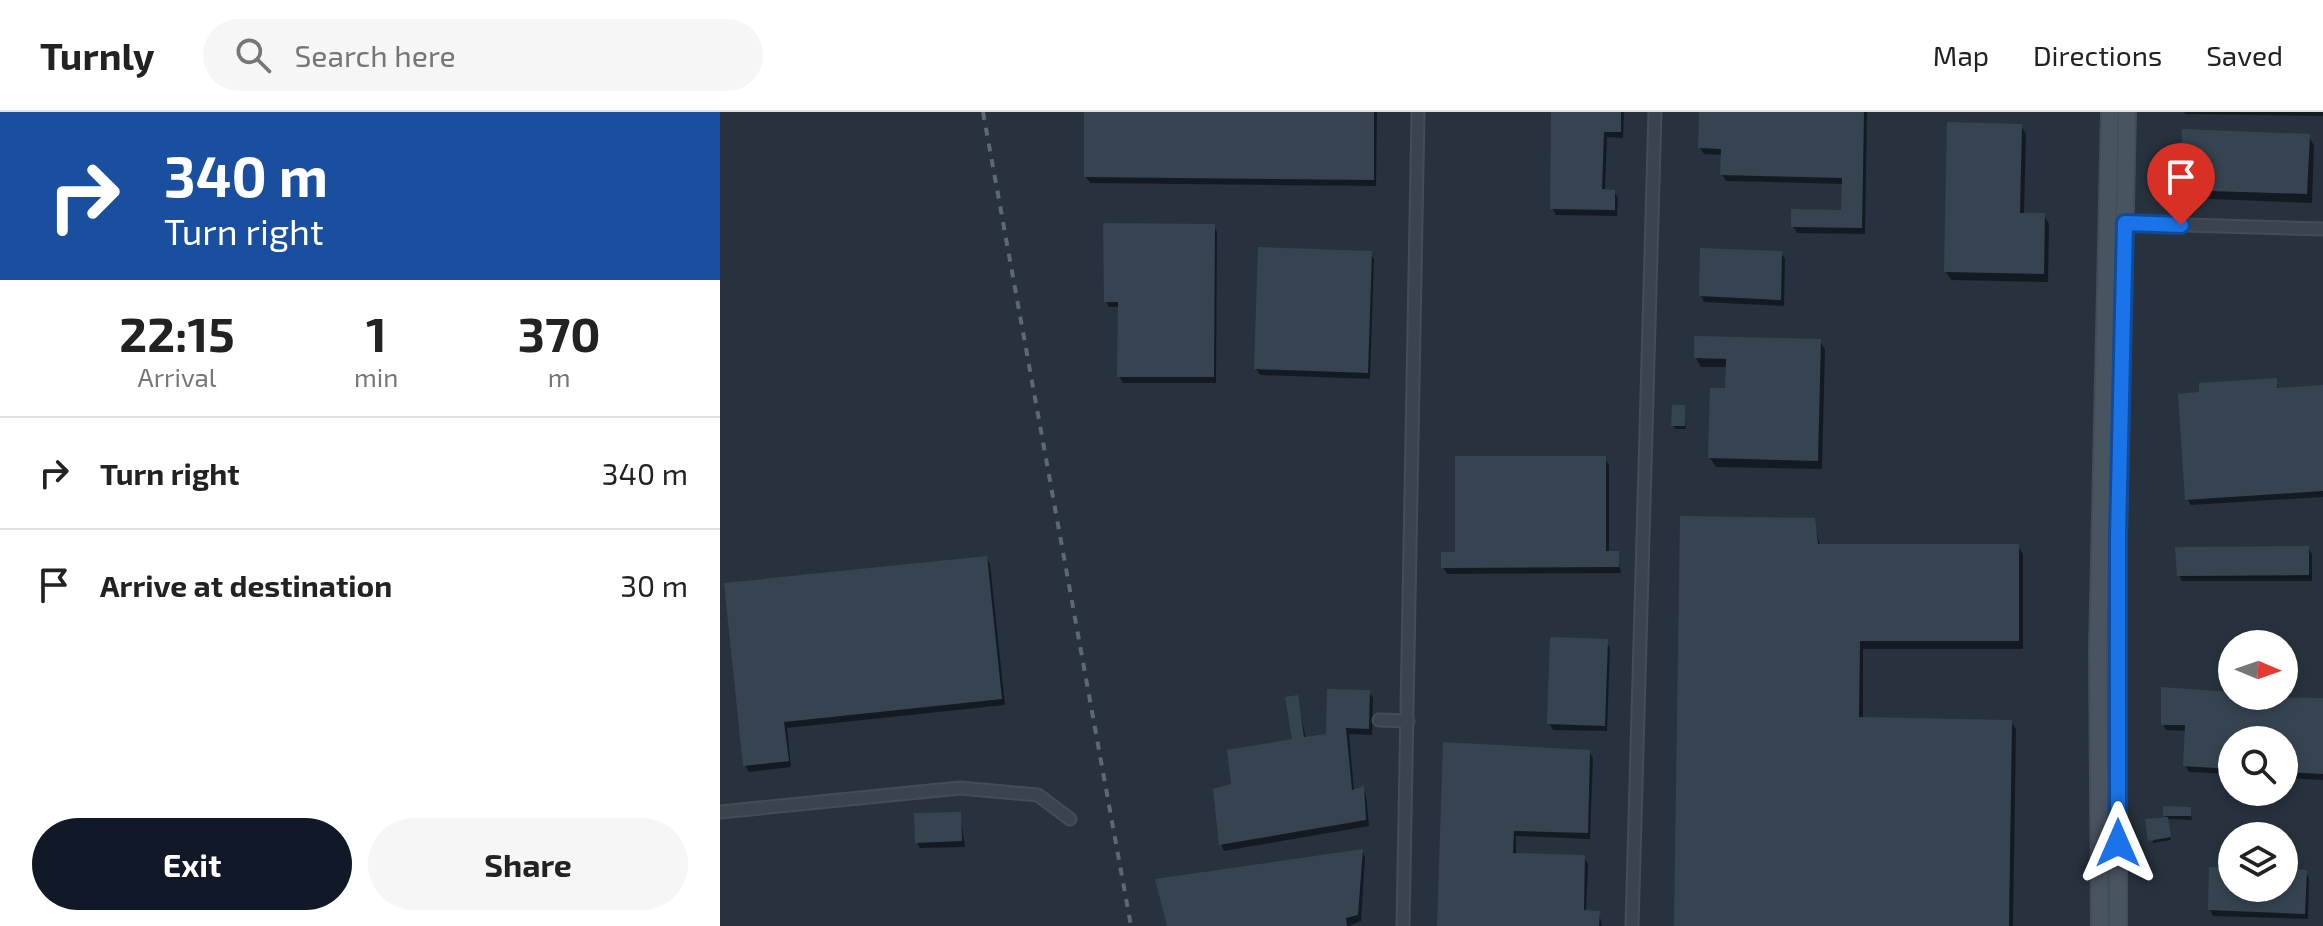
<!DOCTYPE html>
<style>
:root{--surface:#fff;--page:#f6f6f6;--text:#222;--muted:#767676;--line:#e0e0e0;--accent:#111827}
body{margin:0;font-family:"Exo 2",sans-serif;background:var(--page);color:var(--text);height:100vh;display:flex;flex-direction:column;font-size:30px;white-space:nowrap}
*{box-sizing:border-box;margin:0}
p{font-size:26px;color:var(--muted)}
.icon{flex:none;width:44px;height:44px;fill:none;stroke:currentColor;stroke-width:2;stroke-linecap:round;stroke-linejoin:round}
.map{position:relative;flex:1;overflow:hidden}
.side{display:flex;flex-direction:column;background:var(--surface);width:720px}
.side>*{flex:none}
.guide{background:#1a4fa0;color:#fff;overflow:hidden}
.needle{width:52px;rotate:92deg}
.buttons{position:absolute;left:1498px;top:518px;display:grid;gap:16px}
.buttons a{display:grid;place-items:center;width:80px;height:80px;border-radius:50%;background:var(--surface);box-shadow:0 4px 12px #0003;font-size:40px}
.pin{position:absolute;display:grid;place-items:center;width:68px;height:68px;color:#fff;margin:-82px -34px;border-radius:50% 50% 50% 0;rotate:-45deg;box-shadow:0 0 8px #0007}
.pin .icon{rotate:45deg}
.me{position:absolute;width:88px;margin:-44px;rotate:0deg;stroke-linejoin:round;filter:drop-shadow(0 0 6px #0008)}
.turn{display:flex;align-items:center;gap:28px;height:168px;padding:0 32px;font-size:36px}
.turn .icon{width:104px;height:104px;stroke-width:2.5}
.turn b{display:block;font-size:56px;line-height:68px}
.eta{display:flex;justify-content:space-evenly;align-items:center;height:136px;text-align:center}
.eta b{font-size:48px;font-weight:700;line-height:56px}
.cta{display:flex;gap:16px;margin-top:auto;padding:16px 32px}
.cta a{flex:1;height:92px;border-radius:48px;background:var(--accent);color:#fff;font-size:32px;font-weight:700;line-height:92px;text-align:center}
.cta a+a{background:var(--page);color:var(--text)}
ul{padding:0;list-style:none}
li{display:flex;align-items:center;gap:24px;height:112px;padding:0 32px;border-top:2px solid var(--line)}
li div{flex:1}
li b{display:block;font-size:30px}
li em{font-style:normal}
header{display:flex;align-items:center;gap:48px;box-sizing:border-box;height:112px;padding:0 40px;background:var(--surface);border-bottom:2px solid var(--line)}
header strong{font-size:38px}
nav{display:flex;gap:44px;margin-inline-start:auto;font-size:28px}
.search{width:560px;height:72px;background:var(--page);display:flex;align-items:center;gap:20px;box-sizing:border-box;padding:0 28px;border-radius:44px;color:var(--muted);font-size:30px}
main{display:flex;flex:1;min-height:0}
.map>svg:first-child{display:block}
.shadow{fill:#0007}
.building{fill:#364452}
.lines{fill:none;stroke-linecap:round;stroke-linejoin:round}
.street-casing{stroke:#444d57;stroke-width:15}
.secondary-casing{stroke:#444d57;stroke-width:20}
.street{stroke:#3b444e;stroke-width:11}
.secondary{stroke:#495461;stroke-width:16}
.rail{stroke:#5d6875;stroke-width:4;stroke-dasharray:8 8;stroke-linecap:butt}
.route-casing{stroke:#114b97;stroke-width:20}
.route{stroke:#1a73e8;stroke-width:14}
</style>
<header>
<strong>Turnly</strong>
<div class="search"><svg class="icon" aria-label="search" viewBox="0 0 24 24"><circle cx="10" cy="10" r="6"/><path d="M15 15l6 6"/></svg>Search here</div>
<nav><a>Map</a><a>Directions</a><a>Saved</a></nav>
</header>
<main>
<section class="side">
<div class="guide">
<div class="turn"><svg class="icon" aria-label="right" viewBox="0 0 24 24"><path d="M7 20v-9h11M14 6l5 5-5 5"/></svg><div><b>340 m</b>Turn right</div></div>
</div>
<div class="eta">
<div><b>22:15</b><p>Arrival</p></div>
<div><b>1</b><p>min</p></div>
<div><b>370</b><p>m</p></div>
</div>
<ul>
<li><svg class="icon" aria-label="right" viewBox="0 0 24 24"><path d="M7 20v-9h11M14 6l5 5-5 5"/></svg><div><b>Turn right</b></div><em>340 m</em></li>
<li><svg class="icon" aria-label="arrive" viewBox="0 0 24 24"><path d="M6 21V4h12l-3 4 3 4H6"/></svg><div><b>Arrive at destination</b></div><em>30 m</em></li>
</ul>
<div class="cta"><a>Exit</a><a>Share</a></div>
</section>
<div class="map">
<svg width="1603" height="814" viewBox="0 0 1603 814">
<rect width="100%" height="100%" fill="#27323e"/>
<g class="shadow">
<path d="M 366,0 L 657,0 L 656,74 L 370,71 L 366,65 Z"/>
<path d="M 834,0 L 904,0 L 903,26 L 887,25 L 885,79 L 894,80 L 898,86 L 897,104 L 836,103 L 832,96 Z"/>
<path d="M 981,0 L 1147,0 L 1145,122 L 1077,121 L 1073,114 L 1123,100 L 1124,72 L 1006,69 L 1002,62 L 1002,43 L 984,42 L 980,36 Z"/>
<path d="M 1464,0 L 1603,0 L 1603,4 L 1465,2 Z"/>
<path d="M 1301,14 L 1306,22 L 1304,103 L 1324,103 L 1329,112 L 1328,170 L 1231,168 L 1226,160 Z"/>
<path d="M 1588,24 L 1594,33 L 1592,91 L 1467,86 L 1462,78 Z"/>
<path d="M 494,114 L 497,120 L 496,271 L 403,271 L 399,264 L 400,195 L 389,195 L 386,189 Z"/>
<path d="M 650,141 L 654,147 L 650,267 L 540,263 L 536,257 Z"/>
<path d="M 1061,141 L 1065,147 L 1064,194 L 984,190 L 981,184 Z"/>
<path d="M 1100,229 L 1105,238 L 1102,357 L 996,355 L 990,346 L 1007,278 L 1008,255 L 981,255 L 976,246 Z"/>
<path d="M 1555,268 L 1559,278 L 1603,275 L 1603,385 L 1471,393 L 1467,387 Z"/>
<path d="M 964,295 L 966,317 L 955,317 L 953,313 Z"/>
<path d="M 885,346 L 889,353 L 889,441 L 897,441 L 901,461 L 727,462 L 723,455 L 737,442 Z"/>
<path d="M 1094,408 L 1100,434 L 1298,434 L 1303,442 L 1303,537 L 1143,537 L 1143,608 L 1291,610 L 1296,617 L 1293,814 L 956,814 Z"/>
<path d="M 1588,436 L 1592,442 L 1592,469 L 1462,469 L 1459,463 Z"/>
<path d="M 266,446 L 270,452 L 285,593 L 67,616 L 71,655 L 29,660 L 25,653 L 6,473 Z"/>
<path d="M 886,529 L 890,536 L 887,619 L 833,618 L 829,611 Z"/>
<path d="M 649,580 L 653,586 L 652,623 L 629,622 L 634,679 L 643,677 L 646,683 L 649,714 L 504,739 L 501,732 L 513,673 L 574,629 L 577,585 L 586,627 L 608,623 Z"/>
<path d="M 1512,582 L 1603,587 L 1603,668 L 1564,666 L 1564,628 L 1512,628 L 1512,662 L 1469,660 L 1465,653 L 1467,619 L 1446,618 L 1443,612 Z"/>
<path d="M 725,632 L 869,640 L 873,646 L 870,727 L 796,724 L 796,743 L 864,745 L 868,752 L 866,800 L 879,801 L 882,814 L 719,814 Z"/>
<path d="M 1470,697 L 1472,708 L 1448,707 L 1451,728 L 1432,731 L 1447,707 L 1445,704 Z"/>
<path d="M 240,702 L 245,735 L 200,736 L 197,730 Z"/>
<path d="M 642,739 L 645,745 L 641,809 L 629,814 L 449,814 Z"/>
<path d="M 1512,758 L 1512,776 L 1564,776 L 1564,759 L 1586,760 L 1589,767 L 1588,807 L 1493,804 L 1490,798 Z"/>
</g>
<g class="building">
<path d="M 364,0 L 654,0 L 654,68 L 364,65 Z"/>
<path d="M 831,0 L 901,0 L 901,20 L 884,20 L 882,77 L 895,78 L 895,98 L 830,97 Z"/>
<path d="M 979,0 L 1144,0 L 1142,116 L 1071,115 L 1071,97 L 1121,98 L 1122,66 L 1000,63 L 1001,37 L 978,36 Z"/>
<path d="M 1227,10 L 1302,12 L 1300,101 L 1325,101 L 1324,162 L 1224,160 Z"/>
<path d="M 1462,17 L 1590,22 L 1587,82 L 1460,78 Z"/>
<path d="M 383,111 L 495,112 L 494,265 L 397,265 L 398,190 L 384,190 Z"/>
<path d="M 538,135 L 652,139 L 648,261 L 534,257 Z"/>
<path d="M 980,136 L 1062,139 L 1061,188 L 979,184 Z"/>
<path d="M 974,224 L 1101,227 L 1098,349 L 988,346 L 990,276 L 1005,276 L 1006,247 L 974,246 Z"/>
<path d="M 1557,266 L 1557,276 L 1603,273 L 1603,379 L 1465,388 L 1458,282 L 1479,280 L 1479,271 Z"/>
<path d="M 952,293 L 965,293 L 965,314 L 951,314 Z"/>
<path d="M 735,344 L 886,344 L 886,439 L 899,439 L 899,455 L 721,456 L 721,440 L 735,440 Z"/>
<path d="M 960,404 L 1095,406 L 1098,432 L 1299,432 L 1299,529 L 1140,529 L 1139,605 L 1292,608 L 1289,814 L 954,814 Z"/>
<path d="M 1589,434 L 1589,463 L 1457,464 L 1455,435 Z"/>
<path d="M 267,444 L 282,587 L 64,610 L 69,649 L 23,654 L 4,471 Z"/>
<path d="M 830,525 L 888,527 L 885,614 L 827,612 Z"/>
<path d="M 1441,575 L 1512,580 L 1512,584 L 1603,586 L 1603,662 L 1564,660 L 1564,628 L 1512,628 L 1512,657 L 1463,654 L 1465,613 L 1441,613 Z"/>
<path d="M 607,577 L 650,578 L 649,617 L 626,616 L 632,678 L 644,674 L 646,708 L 499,733 L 493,677 L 511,672 L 507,638 L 572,627 L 565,585 L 578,583 L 584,625 L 606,622 Z"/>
<path d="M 723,630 L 870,638 L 868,721 L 794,719 L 793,741 L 865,743 L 864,798 L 880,799 L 879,814 L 717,814 Z"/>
<path d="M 1443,694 L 1471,695 L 1471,704 L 1443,704 Z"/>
<path d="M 241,700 L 242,729 L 195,731 L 194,701 Z"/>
<path d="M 1448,705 L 1451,725 L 1428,729 L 1425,707 Z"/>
<path d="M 643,737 L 638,803 L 626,806 L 627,814 L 447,814 L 435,767 Z"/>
<path d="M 1489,755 L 1512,756 L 1512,776 L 1564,776 L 1564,757 L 1587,758 L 1585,802 L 1488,798 Z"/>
</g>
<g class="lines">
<g class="street-casing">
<g id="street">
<path d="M 1400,111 L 1603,117"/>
<path d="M 659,608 L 688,609"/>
<path d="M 0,700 L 240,676 L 318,683 L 350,707"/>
<path d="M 683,814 L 698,0"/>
<path d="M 912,814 L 935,0"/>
</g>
</g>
<g class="secondary-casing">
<g id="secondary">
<path d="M 1380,814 L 1378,537 L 1390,0"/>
<path d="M 1398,814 L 1398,422 L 1407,0"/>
</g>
</g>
<use href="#street" class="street"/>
<use href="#secondary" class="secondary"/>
<path class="rail" d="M 263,0 L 411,814"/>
</g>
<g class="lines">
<g class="route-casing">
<path id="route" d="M 1398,731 L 1398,422 L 1405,111 L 1461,113"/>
</g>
<use href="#route" class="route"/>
</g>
</svg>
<div class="buttons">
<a><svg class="needle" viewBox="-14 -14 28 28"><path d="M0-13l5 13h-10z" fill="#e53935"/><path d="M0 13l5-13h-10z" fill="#767676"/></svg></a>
<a><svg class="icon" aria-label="search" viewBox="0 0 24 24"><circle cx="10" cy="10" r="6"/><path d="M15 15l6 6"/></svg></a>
<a><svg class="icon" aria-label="layers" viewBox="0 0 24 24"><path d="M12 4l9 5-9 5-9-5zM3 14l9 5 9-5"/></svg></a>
</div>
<div class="pin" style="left:1461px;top:113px;background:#d93025"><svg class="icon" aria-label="arrive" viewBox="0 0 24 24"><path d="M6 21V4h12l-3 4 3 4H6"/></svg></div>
<svg class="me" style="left:1398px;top:731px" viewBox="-20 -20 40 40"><path d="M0-17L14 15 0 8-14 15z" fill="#1a73e8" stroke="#fff" stroke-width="4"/></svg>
</div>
</main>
